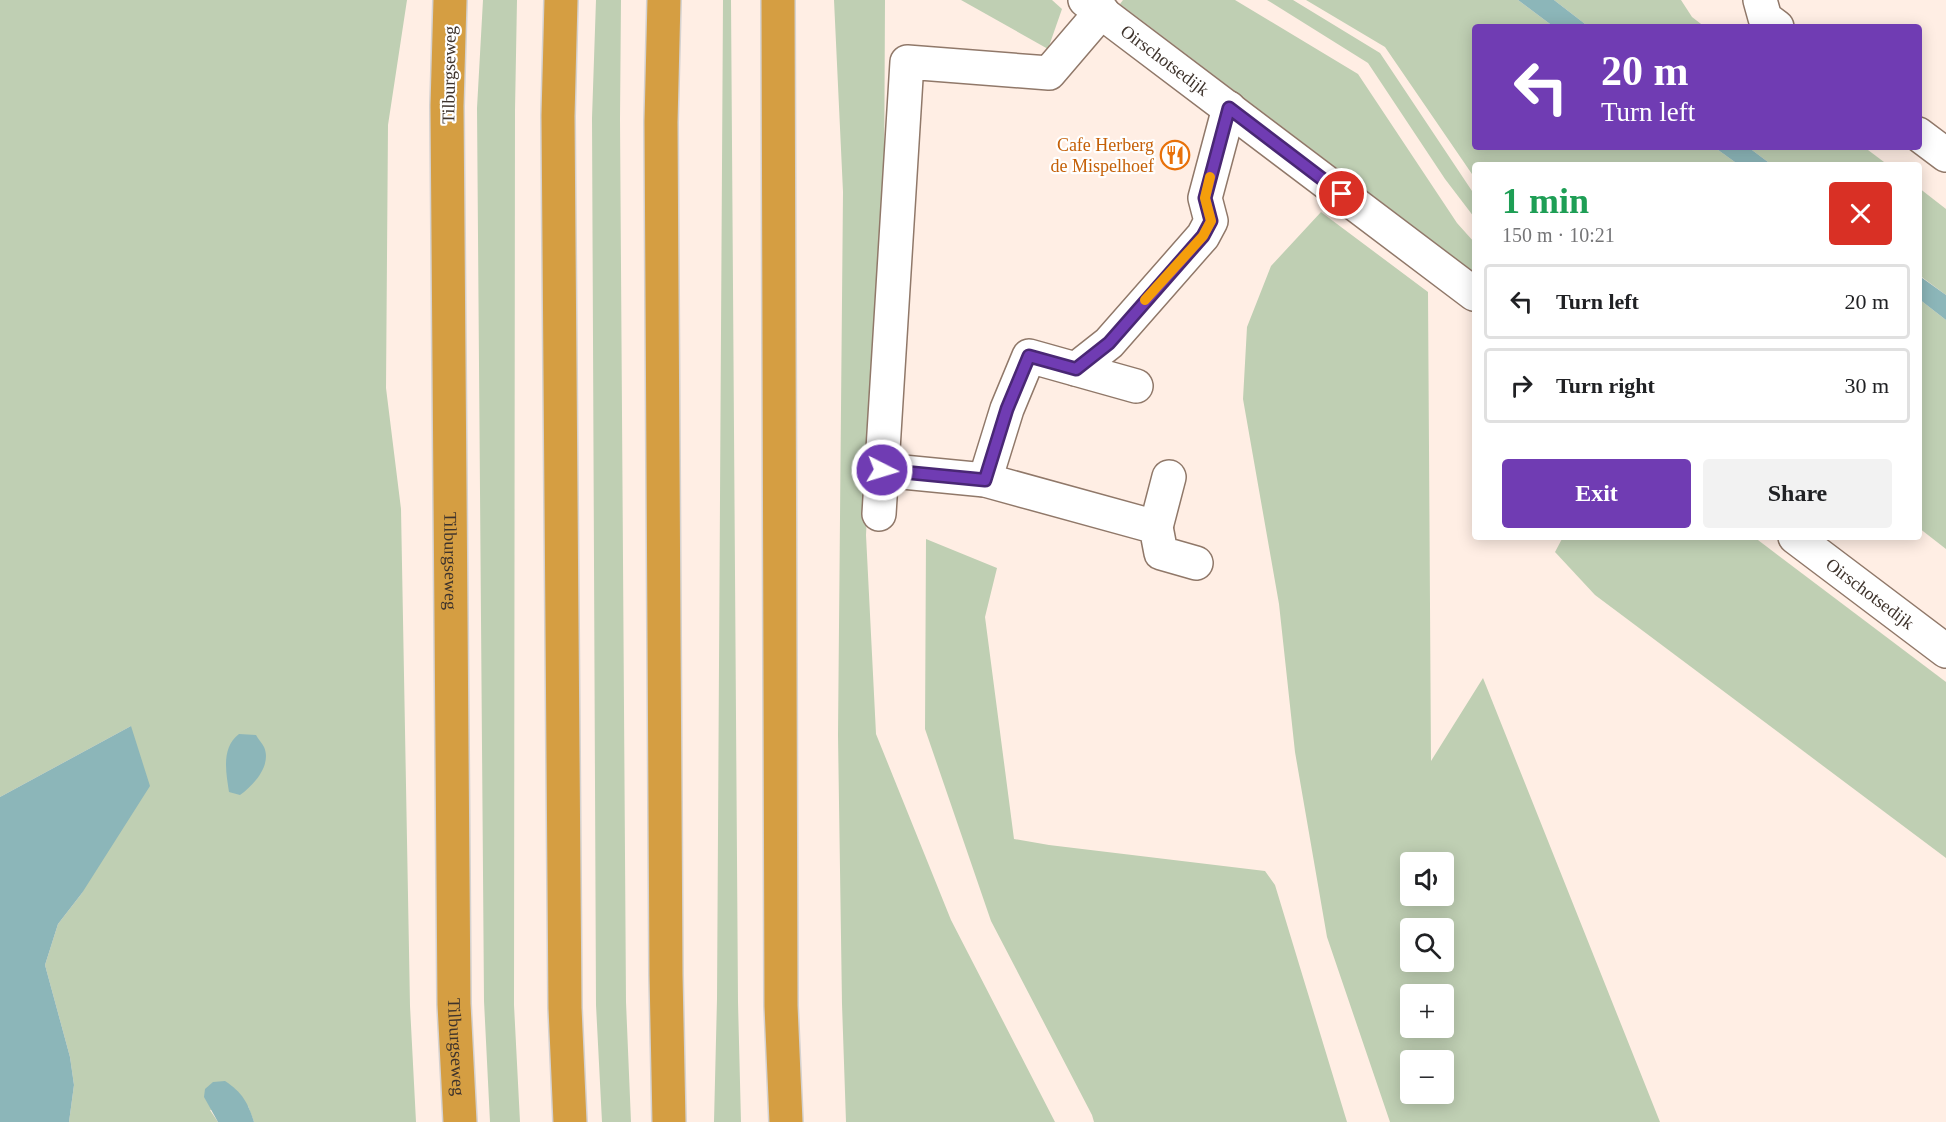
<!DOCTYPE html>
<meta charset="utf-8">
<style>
:root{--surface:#fff;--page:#f2f2f2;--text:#202124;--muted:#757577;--line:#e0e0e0;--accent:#703cb3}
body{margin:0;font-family:"Times New Roman",serif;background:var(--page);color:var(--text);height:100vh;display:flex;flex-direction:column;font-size:22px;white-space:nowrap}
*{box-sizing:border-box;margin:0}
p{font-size:20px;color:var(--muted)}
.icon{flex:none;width:33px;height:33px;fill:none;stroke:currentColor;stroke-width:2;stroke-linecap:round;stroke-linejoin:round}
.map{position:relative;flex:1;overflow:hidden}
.side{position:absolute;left:1472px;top:162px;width:450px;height:378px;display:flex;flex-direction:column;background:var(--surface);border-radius:6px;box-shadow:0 3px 15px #0003}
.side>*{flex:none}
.guide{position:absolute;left:1472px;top:24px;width:450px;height:126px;border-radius:6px;box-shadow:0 3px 15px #0003;background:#703cb3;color:#fff;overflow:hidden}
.fabs{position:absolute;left:1400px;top:852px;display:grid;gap:12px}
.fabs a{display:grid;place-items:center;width:54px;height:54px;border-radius:6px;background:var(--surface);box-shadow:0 3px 15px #0003;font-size:30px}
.pin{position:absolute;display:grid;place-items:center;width:51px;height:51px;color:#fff;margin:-26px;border:3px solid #fff;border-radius:50%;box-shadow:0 2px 6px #0007}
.me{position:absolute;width:66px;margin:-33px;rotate:95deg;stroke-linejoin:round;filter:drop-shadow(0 0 4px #0008)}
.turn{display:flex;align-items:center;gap:21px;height:126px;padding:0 30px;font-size:27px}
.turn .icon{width:78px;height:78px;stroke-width:2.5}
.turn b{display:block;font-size:42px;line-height:51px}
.round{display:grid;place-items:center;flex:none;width:63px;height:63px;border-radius:6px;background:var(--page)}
.summary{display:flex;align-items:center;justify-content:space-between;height:102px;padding:0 30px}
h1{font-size:36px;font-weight:600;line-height:45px;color:#1e9e55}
.cta{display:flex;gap:12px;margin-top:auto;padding:12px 30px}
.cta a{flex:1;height:69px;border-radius:6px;background:var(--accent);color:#fff;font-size:24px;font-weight:600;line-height:69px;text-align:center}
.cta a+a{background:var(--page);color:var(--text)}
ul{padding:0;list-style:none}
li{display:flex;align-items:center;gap:18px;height:75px;margin:0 12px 9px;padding:0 18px;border:3px solid var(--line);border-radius:6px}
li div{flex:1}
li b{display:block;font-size:22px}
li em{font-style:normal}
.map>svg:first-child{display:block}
.green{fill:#bfcfb3;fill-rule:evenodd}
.water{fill:#8cb6b9}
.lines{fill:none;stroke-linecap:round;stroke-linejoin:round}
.minor-casing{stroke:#907869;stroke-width:36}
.highway-casing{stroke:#d5d2d1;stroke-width:36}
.minor{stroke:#fff;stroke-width:33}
.highway{stroke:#d59e42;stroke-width:33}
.route-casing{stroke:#492774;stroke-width:15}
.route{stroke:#703cb3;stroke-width:10}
.slow{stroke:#f59e0b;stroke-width:10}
.labels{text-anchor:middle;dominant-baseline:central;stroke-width:4.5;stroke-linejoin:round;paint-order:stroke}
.street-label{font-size:18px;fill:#3e332c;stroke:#fff}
.food-label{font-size:18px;fill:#c56008;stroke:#fff;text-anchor:end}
</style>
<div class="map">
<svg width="1946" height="1122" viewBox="0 0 1946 1122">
<rect width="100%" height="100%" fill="#ffeee4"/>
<g class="green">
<path d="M 0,0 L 407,0 L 388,125 L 386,388 L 401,509 L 410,1006 L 416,1122 L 254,1122 L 248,1106 L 210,1110 L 218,1122 L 69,1122 L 74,1085 L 70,1057 L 45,965 L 58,924 L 82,893 L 131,726 L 0,797 Z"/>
<path d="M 483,0 L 517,0 L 515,110 L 514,1005 L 520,1122 L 490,1122 L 484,1001 L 477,108 Z"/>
<path d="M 596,0 L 621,0 L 620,119 L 626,1002 L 631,1122 L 602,1122 L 596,1005 L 592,118 Z"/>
<path d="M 723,0 L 731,0 L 738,1002 L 741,1122 L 714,1122 L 717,999 Z"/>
<path d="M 834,0 L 885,0 L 884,194 L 866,535 L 876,734 L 951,920 L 1055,1122 L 846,1122 L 842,1004 L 838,735 L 843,192 Z"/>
<path d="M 961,0 L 1052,0 L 1062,9 L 1048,49 Z"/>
<path d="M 1123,0 L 1235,0 L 1358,74 L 1457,223 L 1474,242 L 1474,272 L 1120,4 Z"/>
<path d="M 1267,0 L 1293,0 L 1380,53 L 1474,194 L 1474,217 L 1445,179 L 1368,63 Z"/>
<path d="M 1306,0 L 1518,0 L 1554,27 L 1474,27 L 1474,147 L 1714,147 L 1739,165 L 1474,165 L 1474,177 L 1385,47 Z"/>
<path d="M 1554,0 L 1681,0 L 1692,17 L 1705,27 L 1589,27 Z"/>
<path d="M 1748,147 L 1864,147 L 1888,165 L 1772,165 Z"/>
<path d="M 1919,188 L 1946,209 L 1946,295 L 1919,275 Z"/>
<path d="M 1321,212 L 1428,292 L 1431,761 L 1483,678 L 1660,1122 L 1390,1122 L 1327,937 L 1295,752 L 1279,604 L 1243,399 L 1247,327 L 1271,266 ZM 1410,862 L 1443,862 L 1443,896 L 1410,896 ZM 1443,928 L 1443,962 L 1410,962 L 1410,928 ZM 1443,994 L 1443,1028 L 1410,1028 L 1410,994 ZM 1410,1060 L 1443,1060 L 1443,1094 L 1410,1094 Z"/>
<path d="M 1919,299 L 1946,320 L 1946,549 L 1919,528 Z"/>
<path d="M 1563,537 L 1754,537 L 1946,682 L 1946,858 L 1595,595 L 1555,552 Z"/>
<path d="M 926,539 L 997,568 L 985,617 L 1014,839 L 1049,845 L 1265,871 L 1275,885 L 1347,1122 L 1094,1122 L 1092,1115 L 991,921 L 925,729 Z"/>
</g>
<g class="water">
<path d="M 1518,0 L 1554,0 L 1589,27 L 1554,27 Z"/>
<path d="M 1714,147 L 1748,147 L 1772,165 L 1739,165 Z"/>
<path d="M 1918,275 L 1946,295 L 1946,320 L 1919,299 Z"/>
<path d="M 131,726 L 150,786 L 82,893 L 58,924 L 45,965 L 70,1057 L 74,1085 L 69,1122 L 0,1122 L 0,797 Z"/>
<path d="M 239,734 L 256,735 C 258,739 262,743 264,747 C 272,765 254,785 240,795 L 229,792 C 226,772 221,748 239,734 Z"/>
<path d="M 225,1081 C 242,1092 248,1103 254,1122 L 218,1122 L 204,1097 L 205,1089 L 213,1082 Z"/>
</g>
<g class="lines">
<g class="minor-casing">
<g id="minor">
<path id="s1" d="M 1085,0 L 1474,294"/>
<path d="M 1760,0 L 1765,18 L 1777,27"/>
<path d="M 1918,134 L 1946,155"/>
<path d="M 1076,369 L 1109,343 L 1203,236 L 1211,221 L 1205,198 L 1229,108"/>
<path d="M 882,470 L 985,480 L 1156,527 L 1161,553 L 1196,563"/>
<path d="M 985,480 L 1007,409 L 1029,356 L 1136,386"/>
<path d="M 879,514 L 907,62 L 1049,73 L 1102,11"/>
<path d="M 1156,527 L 1169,477"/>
<path id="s2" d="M 1795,537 L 1946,651"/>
</g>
</g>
<g class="highway-casing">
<g id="highway">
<path id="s3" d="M 450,0 L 447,106 L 454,1004 L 460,1122"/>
<path d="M 561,0 L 558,116 L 565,1008 L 570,1122"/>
<path d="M 664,0 L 661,122 L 666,975 L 669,1122"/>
<path d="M 778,0 L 781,1006 L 786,1122"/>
</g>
</g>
<use href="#minor" class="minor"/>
<use href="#highway" class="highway"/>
</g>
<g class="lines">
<g class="route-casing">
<path id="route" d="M 882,470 L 985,480 L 1007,409 L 1029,356 L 1076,369 L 1109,343 L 1203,236 L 1211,221 L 1205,198 L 1229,108 L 1342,194"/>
</g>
<use href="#route" class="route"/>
<path class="slow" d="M 1145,300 L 1203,236 L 1211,221 L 1205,198 L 1210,177"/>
</g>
<defs>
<g id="restaurant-ring" transform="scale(1.5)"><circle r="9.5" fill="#fff" stroke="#e8710a" stroke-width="1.5"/><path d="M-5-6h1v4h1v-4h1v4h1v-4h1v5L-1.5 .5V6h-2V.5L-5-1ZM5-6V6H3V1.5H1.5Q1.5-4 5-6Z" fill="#e8710a"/></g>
</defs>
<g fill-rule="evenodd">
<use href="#restaurant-ring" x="1175" y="155"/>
</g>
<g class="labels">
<g class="street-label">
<text stroke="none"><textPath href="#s1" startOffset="100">Oirschotsedijk</textPath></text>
<text transform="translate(449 75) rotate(-89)">Tilburgseweg</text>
<text stroke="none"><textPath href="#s3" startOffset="561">Tilburgseweg</textPath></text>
<text stroke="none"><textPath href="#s2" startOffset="94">Oirschotsedijk</textPath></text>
<text stroke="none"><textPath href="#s3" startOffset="1047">Tilburgseweg</textPath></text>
</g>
<g class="food-label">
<text x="1154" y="145">Cafe Herberg<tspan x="1154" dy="21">de Mispelhoef</tspan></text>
</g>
</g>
</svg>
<div class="fabs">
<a><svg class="icon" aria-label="sound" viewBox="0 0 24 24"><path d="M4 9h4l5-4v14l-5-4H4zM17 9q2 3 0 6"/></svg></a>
<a><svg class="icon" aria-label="search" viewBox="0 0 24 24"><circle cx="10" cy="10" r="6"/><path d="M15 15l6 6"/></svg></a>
<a>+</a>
<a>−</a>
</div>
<div class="pin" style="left:1342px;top:194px;background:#d93025"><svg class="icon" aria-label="arrive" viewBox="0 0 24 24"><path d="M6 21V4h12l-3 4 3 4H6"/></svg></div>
<svg class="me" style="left:882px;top:470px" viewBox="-20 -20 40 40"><circle r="17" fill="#703cb3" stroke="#fff" stroke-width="3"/><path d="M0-11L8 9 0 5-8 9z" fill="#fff"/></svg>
<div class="guide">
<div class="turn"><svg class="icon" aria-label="left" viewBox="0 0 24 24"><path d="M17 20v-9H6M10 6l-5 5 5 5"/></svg><div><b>20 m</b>Turn left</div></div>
</div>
<section class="side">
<div class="summary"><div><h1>1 min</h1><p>150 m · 10:21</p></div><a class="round" style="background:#d93025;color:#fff"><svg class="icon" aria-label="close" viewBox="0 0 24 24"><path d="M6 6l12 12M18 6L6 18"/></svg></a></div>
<ul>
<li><svg class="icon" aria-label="left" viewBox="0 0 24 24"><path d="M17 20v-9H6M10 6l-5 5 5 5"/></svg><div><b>Turn left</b></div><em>20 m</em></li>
<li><svg class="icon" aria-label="right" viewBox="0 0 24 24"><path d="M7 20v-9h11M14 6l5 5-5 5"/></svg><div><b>Turn right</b></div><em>30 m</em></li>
</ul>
<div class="cta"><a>Exit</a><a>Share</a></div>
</section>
</div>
